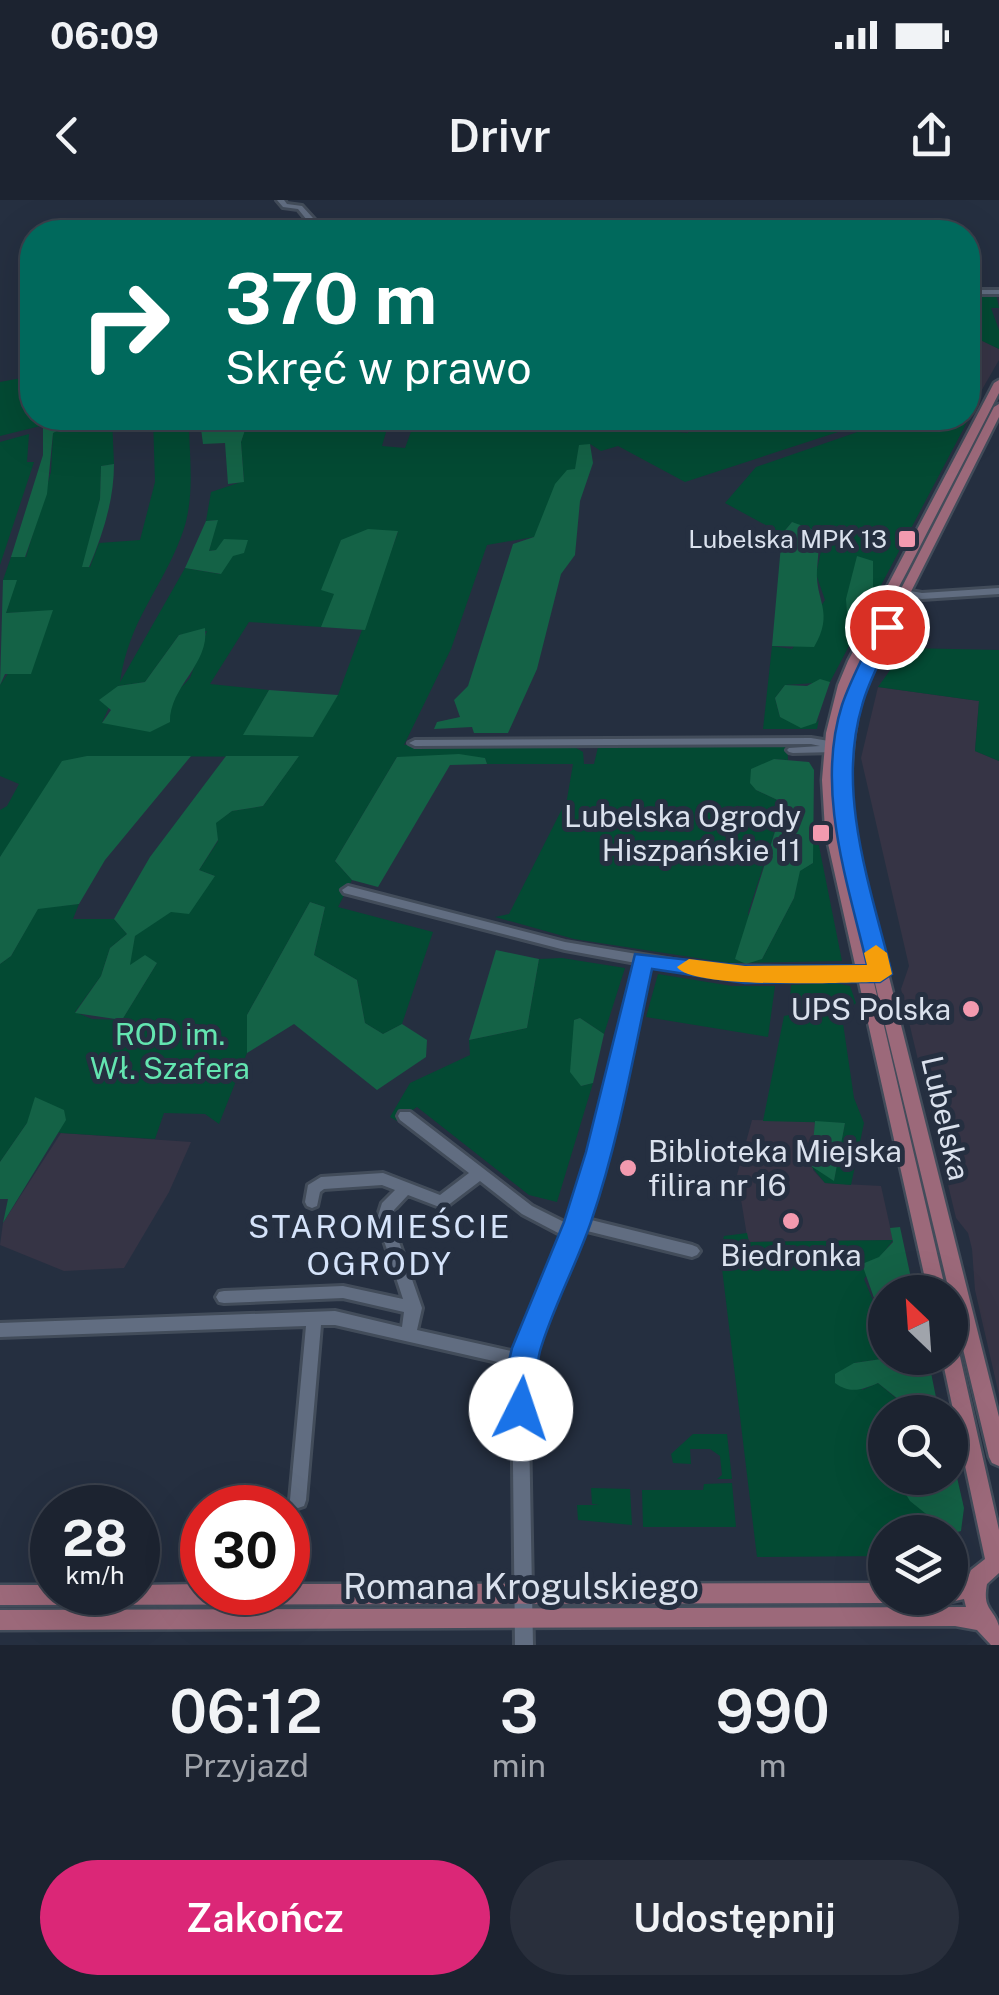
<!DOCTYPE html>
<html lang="pl">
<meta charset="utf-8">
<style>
:root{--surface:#1c2330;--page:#292f3c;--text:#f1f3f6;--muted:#a0a4ab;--line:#3a404c;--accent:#db2777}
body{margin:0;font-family:"Public Sans",sans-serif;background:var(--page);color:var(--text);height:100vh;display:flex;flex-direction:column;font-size:38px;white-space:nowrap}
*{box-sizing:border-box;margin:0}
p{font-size:32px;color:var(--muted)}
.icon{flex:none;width:55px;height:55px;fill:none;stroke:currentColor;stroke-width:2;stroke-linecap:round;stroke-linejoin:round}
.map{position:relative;height:1445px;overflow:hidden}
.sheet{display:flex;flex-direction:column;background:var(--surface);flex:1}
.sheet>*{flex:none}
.banner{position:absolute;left:20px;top:20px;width:960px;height:210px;border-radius:40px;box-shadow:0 10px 40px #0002,0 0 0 2px var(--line);background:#00695c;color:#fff;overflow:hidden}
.needle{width:65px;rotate:335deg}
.tools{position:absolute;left:868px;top:1075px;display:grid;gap:20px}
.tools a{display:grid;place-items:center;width:100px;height:100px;border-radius:50%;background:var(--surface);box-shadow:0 10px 40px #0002,0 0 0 2px var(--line);font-size:50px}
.speed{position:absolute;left:30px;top:1285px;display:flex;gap:20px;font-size:50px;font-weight:700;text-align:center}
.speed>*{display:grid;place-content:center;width:130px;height:130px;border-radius:50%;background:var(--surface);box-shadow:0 10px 40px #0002,0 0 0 2px var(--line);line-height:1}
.speed small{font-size:25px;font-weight:400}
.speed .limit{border:15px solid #d22;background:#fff;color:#111}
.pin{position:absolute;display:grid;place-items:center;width:85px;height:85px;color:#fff;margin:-42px;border:5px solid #fff;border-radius:50%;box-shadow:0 2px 10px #0007}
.me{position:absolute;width:110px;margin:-55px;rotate:4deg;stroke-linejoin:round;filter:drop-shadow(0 0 8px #0008)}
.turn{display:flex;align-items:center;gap:35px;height:210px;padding:0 40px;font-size:45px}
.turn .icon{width:130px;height:130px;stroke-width:2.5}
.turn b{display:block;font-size:70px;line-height:85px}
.eta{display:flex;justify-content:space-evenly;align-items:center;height:170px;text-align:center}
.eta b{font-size:60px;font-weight:600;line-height:70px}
.cta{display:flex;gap:20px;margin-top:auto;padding:20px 40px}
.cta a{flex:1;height:115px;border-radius:60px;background:var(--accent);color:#fff;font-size:40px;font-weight:600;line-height:115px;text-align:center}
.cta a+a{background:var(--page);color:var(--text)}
.status{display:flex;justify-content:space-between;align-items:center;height:70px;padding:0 50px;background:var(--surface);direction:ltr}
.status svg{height:28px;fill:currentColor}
header{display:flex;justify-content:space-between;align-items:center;height:130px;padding:0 40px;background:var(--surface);font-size:45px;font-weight:600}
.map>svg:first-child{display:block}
.commercial{fill:#363445}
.green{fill:#034a33;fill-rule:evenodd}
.forest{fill:#146246}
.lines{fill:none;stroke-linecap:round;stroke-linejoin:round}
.minor-casing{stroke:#424c5a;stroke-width:6}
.major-casing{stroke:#424c5a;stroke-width:5}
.minor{fill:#616d81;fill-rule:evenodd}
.major{fill:#9c697a;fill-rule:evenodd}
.route{fill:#1a73e8;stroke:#114b97;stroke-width:2.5}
.slow{fill:#f59e0b}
.poi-dot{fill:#f29aaf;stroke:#252f40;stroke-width:4}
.labels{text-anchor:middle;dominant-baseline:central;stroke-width:10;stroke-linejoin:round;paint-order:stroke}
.far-poi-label{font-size:25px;fill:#dae1ed;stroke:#252f40;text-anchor:end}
.poi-label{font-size:30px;fill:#dae1ed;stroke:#252f40;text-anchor:end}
.park-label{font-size:30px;fill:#63e5b0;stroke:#252f40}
.street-label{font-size:30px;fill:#dae1ed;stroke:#252f40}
.neighbourhood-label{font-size:32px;letter-spacing:2.5px;fill:#d5e3fa;stroke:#252f40}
.near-street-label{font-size:35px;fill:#dae1ed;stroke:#252f40}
</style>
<div class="status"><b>06:09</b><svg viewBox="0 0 49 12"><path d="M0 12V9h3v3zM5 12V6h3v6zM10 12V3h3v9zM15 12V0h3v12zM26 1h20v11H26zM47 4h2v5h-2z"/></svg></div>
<header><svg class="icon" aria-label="back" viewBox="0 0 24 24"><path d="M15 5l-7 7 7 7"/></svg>Drivr<svg class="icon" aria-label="share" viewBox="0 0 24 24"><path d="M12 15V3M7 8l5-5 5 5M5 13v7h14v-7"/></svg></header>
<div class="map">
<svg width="999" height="1445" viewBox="0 0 999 1445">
<rect width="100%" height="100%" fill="#252f40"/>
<g class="commercial">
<path d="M 968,134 L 999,149 L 999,160 L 980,193 L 973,196 L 968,196 Z"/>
<path d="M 878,487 L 979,501 L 975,551 L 999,561 L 999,1195 L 975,1090 L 972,1049 L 968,1033 L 956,1018 L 901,789 L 909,766 L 861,558 Z"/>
<path d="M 752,920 L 815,921 L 813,970 L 825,983 L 881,986 L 893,1040 L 748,1042 L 737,975 Z"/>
<path d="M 61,933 L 191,942 L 169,992 L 124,1068 L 64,1071 L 0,1045 L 3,1023 Z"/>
</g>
<g class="green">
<path d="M 996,94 L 999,108 L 991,108 L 999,130 L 999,149 L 968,134 L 968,95 Z"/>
<path d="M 32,176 L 32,218 L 73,218 L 0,236 L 0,182 Z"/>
<path d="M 968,204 L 974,209 L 830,482 L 785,485 L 775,498 L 780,517 L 816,523 L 819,519 L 817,529 L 763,529 L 772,446 L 792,449 L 825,400 L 816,374 L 821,351 L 792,322 L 782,334 L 725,303 L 756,267 L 898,218 L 968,218 Z"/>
<path d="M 82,218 L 112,218 L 114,264 L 101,266 L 100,299 L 83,367 L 90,367 L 99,343 L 140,340 L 155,282 L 153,218 L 171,218 L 173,228 L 189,227 C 190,264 195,302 181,337 C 161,390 129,420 120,482 L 185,368 L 220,374 L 216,350 L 209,351 L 217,320 L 206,321 L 211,292 L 244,281 L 241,242 L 245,230 L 231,218 L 390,218 L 382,246 L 405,248 L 416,218 L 612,218 L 612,225 L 617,226 L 688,233 L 691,226 L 708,227 L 709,218 L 881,218 L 685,282 L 618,246 L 601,251 L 590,244 L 534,337 L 487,345 L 451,449 L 404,545 L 571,545 L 583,552 L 584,564 L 594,564 L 598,547 L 787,544 L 788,560 L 774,559 L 756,590 L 784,603 L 748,713 L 762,759 L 794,698 L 799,671 L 813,663 L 810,630 L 814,621 L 842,761 L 729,763 L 574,739 L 495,717 L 509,714 L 567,599 L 573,564 L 487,564 L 485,558 L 397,557 L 335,661 L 352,680 L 338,707 L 433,732 L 402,824 L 383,834 L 365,823 L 357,780 L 314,755 L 325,707 L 310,702 L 247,815 L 247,853 L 219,924 L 205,914 L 164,913 L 155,939 L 61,933 L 27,923 L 0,962 L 0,764 L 11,756 L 38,708 L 79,704 L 73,719 L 114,719 L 127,734 L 110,748 L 101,776 L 75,812 L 92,819 L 122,820 L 157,763 L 129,766 L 135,735 L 215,676 L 199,670 L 218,641 L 215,623 L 232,611 L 263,606 L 298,557 L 88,556 L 0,657 L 0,610 L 7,606 L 19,584 L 0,576 L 0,485 L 52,411 L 6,413 L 16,380 L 3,380 L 11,357 L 26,357 L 51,272 L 53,233 ZM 398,332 L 338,495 L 244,535 L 269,490 L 210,484 L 249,422 L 321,427 L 335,394 L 321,389 ZM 207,431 L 190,478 L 172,497 L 169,515 L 102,523 L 118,486 L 145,482 L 179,435 Z"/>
<path d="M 29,234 L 27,262 L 34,262 L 0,365 L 0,242 Z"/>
<path d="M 906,448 L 999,450 L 999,561 L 975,551 L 979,501 L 878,487 Z"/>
<path d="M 562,758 L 625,768 L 604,834 L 580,818 L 574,820 L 581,886 L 593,883 L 557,1002 L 529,995 L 417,907 L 397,921 L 390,917 L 410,883 L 470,855 L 469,840 L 527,828 L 539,759 Z"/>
<path d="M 658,774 L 732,786 L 775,786 L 768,837 L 646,817 Z"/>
<path d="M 835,783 L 850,786 L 856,803 L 849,809 L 846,796 L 839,796 L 854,898 L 864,923 L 851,985 L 825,983 L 811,966 L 834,980 L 845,923 L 763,921 L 784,816 L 789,815 L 791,785 Z"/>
<path d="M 747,1033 L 749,1042 L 893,1040 L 864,1079 L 885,1129 L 888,1158 L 854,1163 L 862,1190 L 878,1183 L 903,1204 L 899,1212 L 885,1212 L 885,1278 L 896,1278 L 910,1300 L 950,1332 L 885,1332 L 885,1356 L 757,1357 L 720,1052 L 724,1036 Z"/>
<path d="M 693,1234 L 727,1234 L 732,1279 L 717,1279 L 722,1275 L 720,1256 L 710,1249 L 690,1249 L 691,1264 L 673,1263 L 671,1254 Z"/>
<path d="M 732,1283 L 736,1327 L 643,1327 L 642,1290 L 703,1290 L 704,1284 Z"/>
<path d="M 591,1288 L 630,1289 L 632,1325 L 578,1320 L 577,1305 L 599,1305 L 592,1304 Z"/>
</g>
<g class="forest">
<path d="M 82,218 L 53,233 L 47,294 L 25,357 L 11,357 L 43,255 L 43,227 Z"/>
<path d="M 231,218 L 245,230 L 241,242 L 244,282 L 228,284 L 225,243 L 203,244 L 200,221 Z"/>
<path d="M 590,244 L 593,263 L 580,301 L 575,355 L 561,374 L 537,469 L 508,533 L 474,533 L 472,527 L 434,529 L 437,522 L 460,517 L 454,500 L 468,486 L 513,344 L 534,337 L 555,284 L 567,270 L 575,269 L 579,245 Z"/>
<path d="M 114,264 C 114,300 103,334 89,367 L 82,367 L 100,299 L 101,266 Z"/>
<path d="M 218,320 L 209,351 L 216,350 L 224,339 L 248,340 L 244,353 L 233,356 L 221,374 L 185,368 L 206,321 Z"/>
<path d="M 792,322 L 817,331 C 820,346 818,355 817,370 C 815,401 835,412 814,447 L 772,446 L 782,334 Z"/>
<path d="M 368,329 L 398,331 L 365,430 L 321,427 L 334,394 L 321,390 L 341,340 Z"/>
<path d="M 857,356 L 873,361 L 873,388 L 852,416 L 847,413 L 846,399 Z"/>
<path d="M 3,380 L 17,380 L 6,413 L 53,410 L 31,474 L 5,474 L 0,485 Z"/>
<path d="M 205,428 C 210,464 169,487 170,522 L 150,532 L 102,523 L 111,510 L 99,500 L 118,486 L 145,482 L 179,435 Z"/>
<path d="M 820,479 L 830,482 L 816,523 L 801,528 L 780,517 L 775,498 L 785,485 L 807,486 Z"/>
<path d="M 269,490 L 338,495 L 313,537 L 243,535 Z"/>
<path d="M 459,554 L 485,558 L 487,564 L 450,565 L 378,687 L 352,680 L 335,661 L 397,557 Z"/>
<path d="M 87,556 L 191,556 L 105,660 L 79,704 L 38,709 L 11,756 L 0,764 L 0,657 L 62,561 Z"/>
<path d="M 226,556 L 299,556 L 263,606 L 232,611 L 216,623 L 218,640 L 199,670 L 215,676 L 189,714 L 171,712 L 135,736 L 130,765 L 145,755 L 157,763 L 122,820 L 75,813 L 101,776 L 110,748 L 127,734 L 114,719 L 150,657 Z"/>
<path d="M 774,559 L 809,562 L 814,570 L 813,663 L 800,671 L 794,698 L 762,759 L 746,764 L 735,759 L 784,603 L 756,590 L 750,583 L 751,569 Z"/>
<path d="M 310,702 L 325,707 L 314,755 L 357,780 L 365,823 L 383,834 L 402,824 L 427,840 L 426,857 L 377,890 L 294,824 L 247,853 L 247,815 Z"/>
<path d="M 496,750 L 539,759 L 527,828 L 469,840 Z"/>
<path d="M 580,818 L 604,834 L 593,883 L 581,886 L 570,872 L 574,820 Z"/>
<path d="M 35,897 L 64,910 L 66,920 L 3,1023 L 8,999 L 0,999 L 0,962 L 27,923 Z"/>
<path d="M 815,921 L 845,923 L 834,981 L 811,966 Z"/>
<path d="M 900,1027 L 914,1092 L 885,1092 L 885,1129 L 862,1064 L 879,1057 L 893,1042 L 890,1028 Z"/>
<path d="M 888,1158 L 928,1158 L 939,1212 L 899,1212 L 903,1203 L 878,1183 C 862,1190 850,1194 835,1183 L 835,1174 L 854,1163 Z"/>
<path d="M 950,1247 L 964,1308 L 961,1331 L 951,1334 L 910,1301 L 896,1278 L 950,1278 Z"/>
</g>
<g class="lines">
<g class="minor-casing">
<g id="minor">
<path d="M 277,0 L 284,0 L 287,4 L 302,6 L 323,29 L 316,31 L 298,9 L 283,7 Z"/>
<rect x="968" y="90" width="31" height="4"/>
<path d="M 893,388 L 922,393 L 999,388 L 999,394 L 922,399 L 889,393 L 889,389 Z"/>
<path d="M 811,538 L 841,543 L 847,546 L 836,552 L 793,553 L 789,552 L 787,550 L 789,548 L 820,546 L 811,544 L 415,546 L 409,543 L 415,540 Z"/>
<path d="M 348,686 L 565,742 L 709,766 L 873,768 L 879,773 L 873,778 L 709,776 L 648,765 L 606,952 L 583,1018 L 692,1045 L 697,1047 L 700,1051 L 697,1055 L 692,1057 L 579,1029 L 580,1034 L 575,1039 L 528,1174 L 533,1445 L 515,1445 L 512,1174 L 515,1166 L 335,1125 L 321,1125 L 306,1300 L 304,1306 L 298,1308 L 292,1306 L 290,1300 L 306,1126 L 0,1137 L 0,1123 L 335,1111 L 402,1127 L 404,1112 L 343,1098 L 224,1103 L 219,1102 L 216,1097 L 219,1092 L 224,1091 L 343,1086 L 403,1099 L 377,1019 L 382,1003 L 395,990 L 382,985 L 324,989 L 320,992 L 317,1006 L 312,1008 L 307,1006 L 305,1002 L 308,985 L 321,977 L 383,973 L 440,995 L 469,973 L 400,920 L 398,916 L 400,912 L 410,912 L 532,1006 L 566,1023 L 592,952 L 636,763 L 565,750 L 344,693 L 342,690 ZM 480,981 L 522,1014 L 562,1035 L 520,1153 L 417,1130 L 422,1108 L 391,1019 L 394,1010 L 408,995 L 442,1008 L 447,1006 Z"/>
</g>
</g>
<g class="major-casing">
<g id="major">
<path d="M 999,180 L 999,193 C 971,248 942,303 914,358 C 863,457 822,518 841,635 C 833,580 837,529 856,477 L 994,207 L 999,204 L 999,217 L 868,477 C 849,533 848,587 856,645 L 999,1217 L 999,1266 L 992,1263 L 989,1257 L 844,654 L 946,1092 L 928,1092 L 825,630 L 822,580 L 826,533 L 838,485 L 848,461 L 994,183 Z"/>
<path d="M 950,1144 L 957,1146 L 959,1152 L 999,1330 L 999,1373 L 987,1384 C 982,1410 994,1408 999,1426 C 999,1432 999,1439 999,1445 L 991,1445 L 977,1430 L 955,1426 L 0,1430 L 0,1410 L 966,1407 L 964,1399 L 950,1402 L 942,1398 L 950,1398 L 950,1382 L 968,1377 L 971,1370 L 985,1359 L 942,1158 L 950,1158 Z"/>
<path d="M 885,1383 L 885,1398 L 894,1398 L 885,1403 L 0,1405 L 0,1385 L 52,1385 L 52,1392 L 138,1392 L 138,1385 L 202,1384 L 202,1392 L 288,1392 L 288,1384 Z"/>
</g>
</g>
<use href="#minor" class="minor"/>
<use href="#major" class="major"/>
</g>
<path class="route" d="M 887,421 L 896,427 C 885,452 869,479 862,506 C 836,593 871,689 892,774 L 880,782 L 745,783 L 652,769 C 634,853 619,940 591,1022 C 576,1066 553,1107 540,1151 C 534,1173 540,1198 531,1218 L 521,1222 L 510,1218 L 506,1174 L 512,1148 L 564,1022 L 586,952 L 635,754 L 745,766 L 867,765 C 848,683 815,590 842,505 C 851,478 866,452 877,427 Z"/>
<path class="slow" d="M 876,745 L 887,753 L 892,774 L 880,782 C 846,782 694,790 677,767 L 689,759 L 745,766 L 867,765 L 864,753 Z"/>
<g class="poi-dot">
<rect x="897" y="329" width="20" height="20" rx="5"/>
<rect x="811" y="623" width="20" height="20" rx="5"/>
<circle cx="971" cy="809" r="10"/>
<circle cx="628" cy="968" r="10"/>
<circle cx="791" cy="1021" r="10"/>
</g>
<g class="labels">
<g class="far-poi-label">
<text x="887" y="339">Lubelska MPK 13</text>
</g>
<g class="poi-label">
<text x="801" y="616">Lubelska Ogrody<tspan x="801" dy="34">Hiszpańskie 11</tspan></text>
<text x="951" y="809">UPS Polska</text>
<text x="648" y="951" text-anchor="start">Biblioteka Miejska<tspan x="648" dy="34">filira nr 16</tspan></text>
<text x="791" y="1055" text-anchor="middle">Biedronka</text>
</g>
<g class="park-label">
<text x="170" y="834">ROD im.<tspan x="170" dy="34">Wł. Szafera</tspan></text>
</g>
<g class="street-label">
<text transform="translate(946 918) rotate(77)">Lubelska</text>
</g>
<g class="neighbourhood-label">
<text x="380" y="1026">STAROMIEŚCIE<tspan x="380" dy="37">OGRODY</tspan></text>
</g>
<g class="near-street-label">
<text x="521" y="1386">Romana Krogulskiego</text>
</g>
</g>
</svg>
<div class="tools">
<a><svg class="needle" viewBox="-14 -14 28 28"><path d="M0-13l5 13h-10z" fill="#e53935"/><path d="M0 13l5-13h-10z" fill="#a0a4ab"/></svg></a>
<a><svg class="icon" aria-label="search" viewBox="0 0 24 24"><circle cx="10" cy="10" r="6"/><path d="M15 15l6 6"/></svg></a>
<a><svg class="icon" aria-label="layers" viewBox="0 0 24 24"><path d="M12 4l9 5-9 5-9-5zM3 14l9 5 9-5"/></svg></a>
</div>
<div class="speed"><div>28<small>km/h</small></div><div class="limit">30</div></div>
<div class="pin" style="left:887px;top:427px;background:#d93025"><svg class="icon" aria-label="arrive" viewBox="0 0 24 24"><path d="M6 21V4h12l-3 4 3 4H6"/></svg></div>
<svg class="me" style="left:521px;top:1209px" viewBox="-20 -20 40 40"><circle r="19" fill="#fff"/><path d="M0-13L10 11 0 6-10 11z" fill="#1a73e8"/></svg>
<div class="banner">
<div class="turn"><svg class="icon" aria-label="right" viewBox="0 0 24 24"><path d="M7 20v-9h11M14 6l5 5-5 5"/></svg><div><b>370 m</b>Skręć w prawo</div></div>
</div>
</div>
<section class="sheet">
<div class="eta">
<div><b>06:12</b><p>Przyjazd</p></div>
<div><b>3</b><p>min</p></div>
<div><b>990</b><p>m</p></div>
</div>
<div class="cta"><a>Zakończ</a><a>Udostępnij</a></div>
</section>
